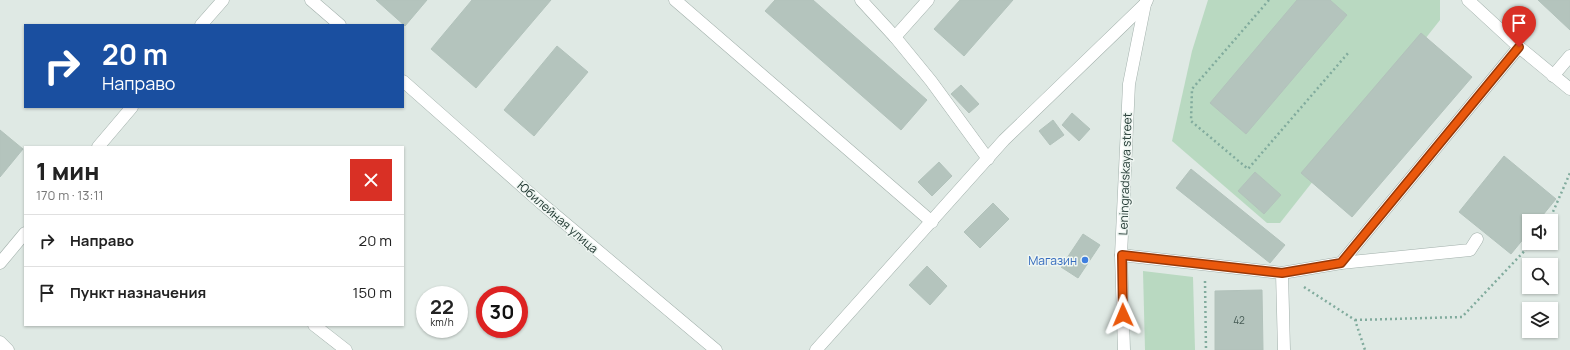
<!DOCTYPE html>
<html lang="ru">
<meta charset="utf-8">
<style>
:root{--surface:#fff;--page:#f6f6f6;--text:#222;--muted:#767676;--line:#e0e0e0}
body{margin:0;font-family:Manrope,sans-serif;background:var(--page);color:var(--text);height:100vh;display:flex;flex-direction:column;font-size:15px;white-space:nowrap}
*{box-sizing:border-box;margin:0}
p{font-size:13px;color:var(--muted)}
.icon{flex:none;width:22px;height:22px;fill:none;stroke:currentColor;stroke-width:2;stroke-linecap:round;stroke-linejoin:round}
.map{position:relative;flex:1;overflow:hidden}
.drawer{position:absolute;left:24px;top:146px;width:380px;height:180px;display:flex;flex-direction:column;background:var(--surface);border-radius:0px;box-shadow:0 1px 3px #0004}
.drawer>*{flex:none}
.hud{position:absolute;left:24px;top:24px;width:380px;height:84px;border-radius:0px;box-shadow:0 1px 3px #0004;background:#1a4fa0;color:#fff;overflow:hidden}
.tools{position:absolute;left:1522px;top:214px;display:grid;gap:8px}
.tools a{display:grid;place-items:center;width:36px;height:36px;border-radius:0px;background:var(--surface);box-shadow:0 1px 3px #0004;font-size:20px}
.speed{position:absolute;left:416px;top:286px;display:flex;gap:8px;font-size:20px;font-weight:700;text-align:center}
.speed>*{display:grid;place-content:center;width:52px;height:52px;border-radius:50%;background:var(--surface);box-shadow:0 1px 3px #0004;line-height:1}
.speed small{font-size:10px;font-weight:400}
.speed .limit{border:6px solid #d22;background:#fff;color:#111}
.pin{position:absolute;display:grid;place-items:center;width:34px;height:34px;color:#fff;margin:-41px -17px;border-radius:50% 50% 50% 0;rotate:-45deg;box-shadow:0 0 4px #0007}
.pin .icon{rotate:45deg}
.me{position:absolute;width:44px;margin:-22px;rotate:359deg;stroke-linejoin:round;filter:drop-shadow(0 0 3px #0008)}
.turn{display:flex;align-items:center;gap:14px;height:84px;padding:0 12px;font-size:18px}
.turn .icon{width:52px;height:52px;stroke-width:2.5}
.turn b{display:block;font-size:28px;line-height:34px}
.round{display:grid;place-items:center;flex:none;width:42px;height:42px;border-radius:0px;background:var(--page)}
.summary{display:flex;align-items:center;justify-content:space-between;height:68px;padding:0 12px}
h1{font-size:24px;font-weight:800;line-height:30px}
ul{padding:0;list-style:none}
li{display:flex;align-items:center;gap:12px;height:52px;padding:0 12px;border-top:1px solid var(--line)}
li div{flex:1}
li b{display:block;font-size:15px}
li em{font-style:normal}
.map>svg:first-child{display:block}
.green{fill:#b9d9c1}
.building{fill:#b4c4bd;stroke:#b2c2bb}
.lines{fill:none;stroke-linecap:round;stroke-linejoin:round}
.service-casing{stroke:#a2b0ab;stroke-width:13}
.minor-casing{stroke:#a2b0ab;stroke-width:13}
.tertiary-casing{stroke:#a2b0ab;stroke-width:13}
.path{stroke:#81ab9d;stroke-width:2.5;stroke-dasharray:2 3;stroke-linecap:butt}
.service{stroke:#fff;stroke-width:12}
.minor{stroke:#fff;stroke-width:12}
.tertiary{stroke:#fff;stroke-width:12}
.route-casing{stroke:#983908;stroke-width:10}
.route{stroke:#ea580c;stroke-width:7}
.shop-dot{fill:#3f7fe0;stroke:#eff6f2;stroke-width:1.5}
.labels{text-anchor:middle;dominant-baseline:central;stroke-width:3;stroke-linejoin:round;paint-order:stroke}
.number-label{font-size:10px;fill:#465b55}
.street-label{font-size:12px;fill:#213832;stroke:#eff6f2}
.shop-label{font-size:12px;fill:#366cbe;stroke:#eff6f2;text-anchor:end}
</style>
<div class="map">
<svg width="1570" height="350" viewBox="0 0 1570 350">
<rect width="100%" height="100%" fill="#dfe9e4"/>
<g class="green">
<path d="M 1208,0 L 1440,0 L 1440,20 L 1280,223 L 1267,223 L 1172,141 L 1192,51 Z"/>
<path d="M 1143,271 L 1193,277 L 1195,350 L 1145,350 Z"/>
</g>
<g class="building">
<path d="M 376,0 L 427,0 L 405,26 Z"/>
<path d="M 472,0 L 551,0 L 476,88 L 431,49 Z"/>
<path d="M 775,0 L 813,0 L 927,100 L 901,130 L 765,11 Z"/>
<path d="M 960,0 L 1013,0 L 964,56 L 934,29 Z"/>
<path d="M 1297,0 L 1330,0 L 1347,15 L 1246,134 L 1210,103 Z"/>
<path d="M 1538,0 L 1570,0 L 1570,30 Z"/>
<path d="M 1421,33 L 1472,77 L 1352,217 L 1301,173 Z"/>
<path d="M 557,46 L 588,72 L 534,136 L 504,110 Z"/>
<path d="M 961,85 L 979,104 L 969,113 L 951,94 Z"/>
<path d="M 1072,113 L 1090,129 L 1079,141 L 1062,125 Z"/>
<path d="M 1053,120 L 1064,135 L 1050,145 L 1039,131 Z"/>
<path d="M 0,130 L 23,149 L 0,177 Z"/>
<path d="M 1504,156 L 1556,199 L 1538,221 L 1529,221 L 1529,232 L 1511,254 L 1459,212 Z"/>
<path d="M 939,162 L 952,176 L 932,196 L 918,182 Z"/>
<path d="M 1191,169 L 1285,245 L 1270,263 L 1176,188 Z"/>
<path d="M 1255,172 L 1281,195 L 1264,214 L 1238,191 Z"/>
<path d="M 993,203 L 1009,219 L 980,248 L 964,232 Z"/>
<path d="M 1083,234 L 1100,245 L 1078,278 L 1061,267 Z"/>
<path d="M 927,266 L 947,286 L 930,305 L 909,285 Z"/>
<path d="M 1262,290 L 1263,350 L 1215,350 L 1215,291 Z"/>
</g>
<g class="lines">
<g class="service-casing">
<g id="service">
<path d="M 675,0 L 932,222"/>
<path d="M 861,0 L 895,37 L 931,81 L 988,159"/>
<path d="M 1468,0 L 1519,47 L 1570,89"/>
<path d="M 895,37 L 928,0"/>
<path d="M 1553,76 L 1570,56"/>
<path d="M 1121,255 L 1282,273 L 1284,350"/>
<path d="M 1341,263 L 1519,47"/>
<path d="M 1282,273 L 1341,263 L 1470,250 L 1477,239"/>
<path d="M 0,342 L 8,350"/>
<path d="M 816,350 L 1004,140 L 1145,4"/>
</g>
</g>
<g class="minor-casing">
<g id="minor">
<path d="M 311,0 L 340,25"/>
<path d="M 403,81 L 541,203 L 716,350"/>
<path d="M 314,325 L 346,350"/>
<path d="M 1124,350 L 1121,255 L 1129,84 L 1145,4 L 1147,0"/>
</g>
</g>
<g class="tertiary-casing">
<g id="tertiary">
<path d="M 201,25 L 223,0"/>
<path d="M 98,147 L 132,107"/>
<path d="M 0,263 L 25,233"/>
</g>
</g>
<g class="path">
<path d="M 1269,0 L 1192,89 L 1191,121 L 1248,169 L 1349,52"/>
<path d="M 1549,221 L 1570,173"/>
<path d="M 1205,281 L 1206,350"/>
<path d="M 1304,287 L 1355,320 L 1365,350"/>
<path d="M 1355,320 L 1462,317 L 1532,243"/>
</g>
<use href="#service" class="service"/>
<use href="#minor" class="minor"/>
<use href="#tertiary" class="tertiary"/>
</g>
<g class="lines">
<g class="route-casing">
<path id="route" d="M 1123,315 L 1122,255 L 1282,273 L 1341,263 L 1519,47"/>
</g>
<use href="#route" class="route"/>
</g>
<circle class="shop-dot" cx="1085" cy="260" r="4"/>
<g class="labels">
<g class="number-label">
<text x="1239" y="320">42</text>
</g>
<g class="street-label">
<text transform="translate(1125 174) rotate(-88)">Leningradskaya street</text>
<text transform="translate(558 217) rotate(41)">Юбилейная улица</text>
</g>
<g class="shop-label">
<text x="1077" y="260">Магазин</text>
</g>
</g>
</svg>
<div class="tools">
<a><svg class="icon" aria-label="sound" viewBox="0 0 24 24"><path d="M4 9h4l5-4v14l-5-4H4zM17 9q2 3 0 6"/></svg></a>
<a><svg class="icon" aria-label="search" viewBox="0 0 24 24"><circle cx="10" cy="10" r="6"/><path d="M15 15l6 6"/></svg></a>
<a><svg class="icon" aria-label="layers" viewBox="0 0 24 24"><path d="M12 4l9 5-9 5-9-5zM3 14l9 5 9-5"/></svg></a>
</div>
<div class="speed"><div>22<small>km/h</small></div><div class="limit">30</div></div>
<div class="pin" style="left:1519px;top:47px;background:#d93025"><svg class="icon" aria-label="arrive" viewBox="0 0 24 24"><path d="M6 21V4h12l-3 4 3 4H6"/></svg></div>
<svg class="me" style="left:1123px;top:315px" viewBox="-20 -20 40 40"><path d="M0-17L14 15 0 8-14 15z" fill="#ea580c" stroke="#fff" stroke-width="4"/></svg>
<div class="hud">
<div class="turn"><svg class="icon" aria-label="right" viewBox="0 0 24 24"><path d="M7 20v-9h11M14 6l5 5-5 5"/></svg><div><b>20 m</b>Направо</div></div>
</div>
<section class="drawer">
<div class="summary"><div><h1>1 мин</h1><p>170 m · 13:11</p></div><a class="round" style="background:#d93025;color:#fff"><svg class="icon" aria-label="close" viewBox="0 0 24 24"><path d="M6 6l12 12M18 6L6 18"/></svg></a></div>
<ul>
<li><svg class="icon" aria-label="right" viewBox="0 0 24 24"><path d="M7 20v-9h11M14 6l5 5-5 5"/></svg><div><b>Направо</b></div><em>20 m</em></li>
<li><svg class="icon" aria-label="arrive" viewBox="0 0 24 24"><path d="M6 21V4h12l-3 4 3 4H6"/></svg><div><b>Пункт назначения</b></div><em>150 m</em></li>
</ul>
</section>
</div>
